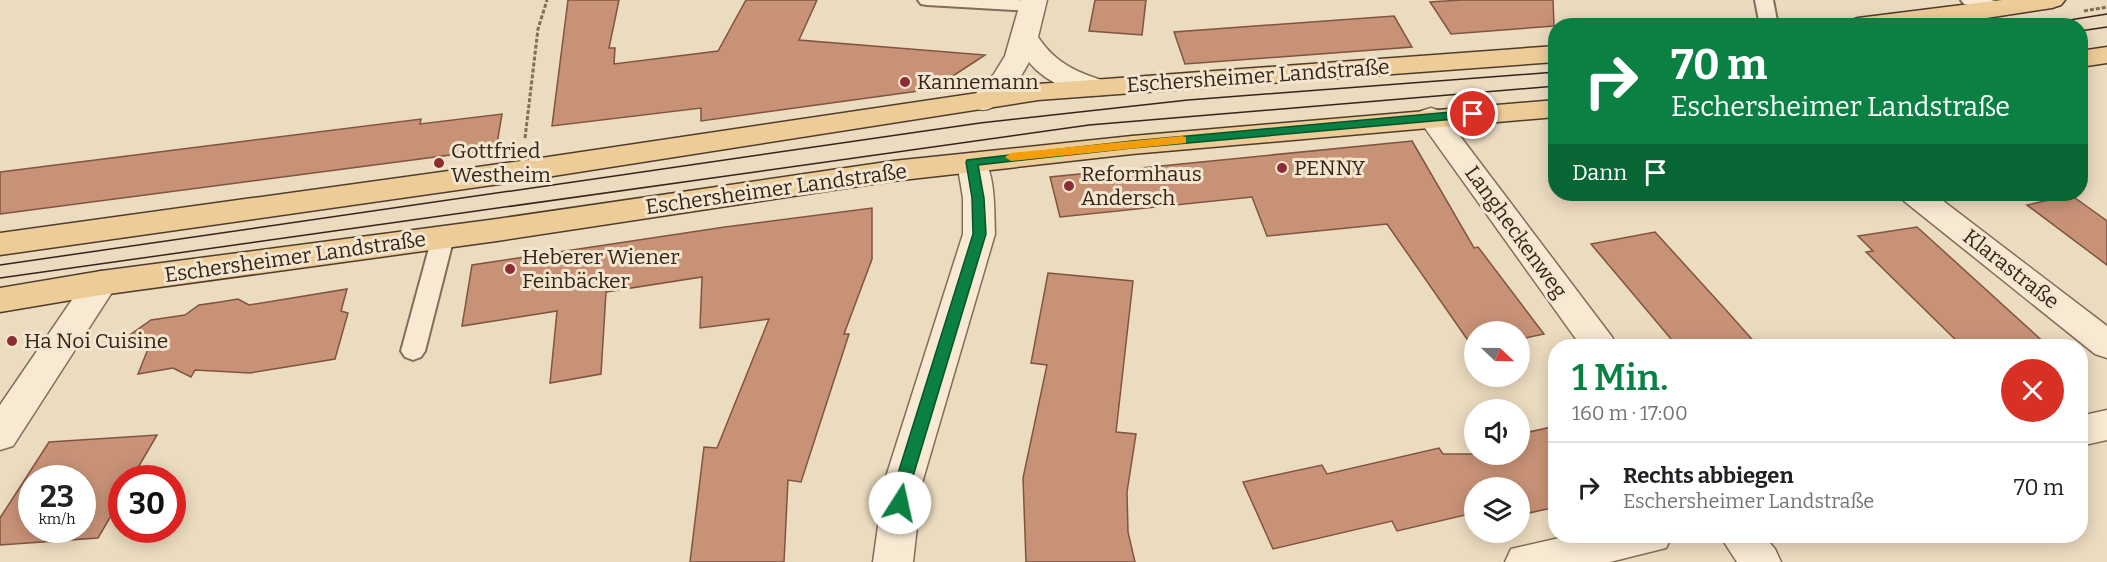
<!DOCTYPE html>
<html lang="de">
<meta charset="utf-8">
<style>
:root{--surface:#fff;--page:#f6f6f6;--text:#202124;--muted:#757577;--line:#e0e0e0;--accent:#0b8043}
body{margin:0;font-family:Bitter,serif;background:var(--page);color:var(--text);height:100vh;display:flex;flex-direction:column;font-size:22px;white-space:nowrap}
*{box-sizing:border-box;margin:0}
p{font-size:20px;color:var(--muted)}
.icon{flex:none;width:33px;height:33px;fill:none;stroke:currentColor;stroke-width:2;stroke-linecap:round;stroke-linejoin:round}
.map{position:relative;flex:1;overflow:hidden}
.panel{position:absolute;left:1548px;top:339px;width:540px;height:204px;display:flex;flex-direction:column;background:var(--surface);border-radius:24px;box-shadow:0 3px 15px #0003}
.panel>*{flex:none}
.guide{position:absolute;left:1548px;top:18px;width:540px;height:183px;border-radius:24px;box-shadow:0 3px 15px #0003;background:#0b8043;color:#fff;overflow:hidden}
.needle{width:39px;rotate:112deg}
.tools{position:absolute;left:1464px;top:321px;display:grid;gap:12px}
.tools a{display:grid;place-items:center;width:66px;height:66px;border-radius:50%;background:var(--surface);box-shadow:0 3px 15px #0003;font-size:30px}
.speed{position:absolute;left:18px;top:465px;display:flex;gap:12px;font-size:30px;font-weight:700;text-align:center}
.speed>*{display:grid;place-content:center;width:78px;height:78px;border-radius:50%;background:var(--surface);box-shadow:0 3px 15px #0003;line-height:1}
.speed small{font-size:15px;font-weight:400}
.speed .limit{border:9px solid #d22;background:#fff;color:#111}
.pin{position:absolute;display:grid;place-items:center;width:51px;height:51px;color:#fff;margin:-26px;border:3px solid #fff;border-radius:50%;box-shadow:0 2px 6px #0007}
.me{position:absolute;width:66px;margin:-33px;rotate:10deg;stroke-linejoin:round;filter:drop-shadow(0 0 4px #0008)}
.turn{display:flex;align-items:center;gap:21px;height:126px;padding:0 24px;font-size:27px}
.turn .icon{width:78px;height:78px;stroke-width:2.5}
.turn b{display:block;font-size:42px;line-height:51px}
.then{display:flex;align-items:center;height:57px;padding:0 24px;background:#0003;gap:12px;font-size:22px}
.round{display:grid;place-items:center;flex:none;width:63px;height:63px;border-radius:32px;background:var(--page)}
.overview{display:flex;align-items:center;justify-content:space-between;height:102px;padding:0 24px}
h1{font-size:36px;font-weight:600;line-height:45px;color:var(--accent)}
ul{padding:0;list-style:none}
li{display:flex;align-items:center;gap:18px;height:90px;padding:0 24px;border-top:2px solid var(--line)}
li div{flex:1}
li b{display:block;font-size:22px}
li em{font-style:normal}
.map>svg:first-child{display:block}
.building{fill:#c89277;stroke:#815440;stroke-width:1.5;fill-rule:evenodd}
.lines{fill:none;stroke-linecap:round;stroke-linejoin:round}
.service-casing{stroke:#836c58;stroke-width:4}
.minor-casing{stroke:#836c58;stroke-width:3}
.primary-casing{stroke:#503b2d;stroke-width:3}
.path{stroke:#836c58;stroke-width:3;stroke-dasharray:4 2;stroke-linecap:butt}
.service{fill:#f7e9d2;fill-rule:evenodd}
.minor{fill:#f7e9d2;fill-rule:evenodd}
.primary{fill:#edcc98;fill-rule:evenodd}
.tram{stroke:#33251c;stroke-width:1.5}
.route{fill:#0b8043;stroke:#07532c;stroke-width:1.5}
.slow{fill:#f59e0b}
.poi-dot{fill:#8e2c34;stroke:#f3e5ce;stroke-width:2}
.labels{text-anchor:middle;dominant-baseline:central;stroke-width:6;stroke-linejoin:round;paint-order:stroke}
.street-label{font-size:21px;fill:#33251c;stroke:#f3e5ce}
.poi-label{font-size:21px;fill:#33251c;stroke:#f3e5ce;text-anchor:start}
</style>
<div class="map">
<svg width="2107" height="562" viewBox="0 0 2107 562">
<rect width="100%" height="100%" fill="#ebdbbf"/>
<g class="building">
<path d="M 568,0 L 619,0 L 609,48 L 615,48 L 614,64 L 718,51 L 746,0 L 817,0 L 799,40 L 985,55 L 933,89 L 701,121 L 701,108 L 552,126 Z"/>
<path d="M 1095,0 L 1146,0 L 1142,35 L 1089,31 Z"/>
<path d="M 1461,0 L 1553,0 L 1554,26 L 1451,34 L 1430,2 Z"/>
<path d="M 1394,16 L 1412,47 L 1185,64 L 1174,32 Z"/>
<path d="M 502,114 L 496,149 L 0,214 L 0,172 L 421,119 L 420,124 Z"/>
<path d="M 1412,141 L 1474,248 L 1478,247 L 1544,334 L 1520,339 L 1520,332 L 1474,332 L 1474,349 L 1387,224 L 1267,236 L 1252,197 L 1060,217 L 1050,177 Z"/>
<path d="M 2071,195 L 2107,221 L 2107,265 L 2027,205 Z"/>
<path d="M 872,208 L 872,259 L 844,334 L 849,334 L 801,482 L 788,480 L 784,562 L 690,562 L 704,447 L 717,448 L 769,319 L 700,328 L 702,277 L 606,292 L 601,374 L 550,383 L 557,311 L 462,326 L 472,265 L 725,227 Z"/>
<path d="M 1917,227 L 2048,346 L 1962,346 L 1866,252 L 1873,251 L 1858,236 Z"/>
<path d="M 1655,232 L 1725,309 L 1758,346 L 1677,346 L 1591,244 Z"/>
<path d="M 1048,273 L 1133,281 L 1116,432 L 1136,434 L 1127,492 L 1128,532 L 1135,562 L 1026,562 L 1023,478 L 1047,365 L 1031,363 Z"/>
<path d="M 347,289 L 341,311 L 348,313 L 335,359 L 250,373 L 195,370 L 191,377 L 173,368 L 138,374 L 148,349 L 127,337 L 151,320 L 185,315 L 199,305 L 220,302 L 238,299 L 249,305 Z"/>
<path d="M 1556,426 L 1556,507 L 1520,515 L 1520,488 L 1474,488 L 1474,513 L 1397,531 L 1392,521 L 1273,549 L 1243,482 L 1322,465 L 1327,474 L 1439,448 L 1443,454 L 1520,454 L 1520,434 Z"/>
<path d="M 157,435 L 132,478 L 122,478 L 122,497 L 98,538 L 0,545 L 0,518 L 49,442 ZM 32,478 L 82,478 L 82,530 L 32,530 Z"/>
</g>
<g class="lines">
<g class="service-casing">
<g id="service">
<path d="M 918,0 L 1018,0 L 1039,2 L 1042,6 L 1039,10 L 1033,11 L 927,5 L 921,4 Z"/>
<path d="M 1755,0 L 1773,0 L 1778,26 L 1760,26 Z"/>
<path d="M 1961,0 L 1991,0 L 2005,3 L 2008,7 L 2005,11 L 1999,12 L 1964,4 Z"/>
<path d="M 443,230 L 451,232 L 454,237 L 425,351 L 421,357 L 413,360 L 405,357 L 401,351 L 432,237 L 435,232 Z"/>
</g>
</g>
<g class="minor-casing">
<g id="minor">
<path d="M 1021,0 L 1047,0 L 1038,37 C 1056,64 1078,73 1108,82 L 1112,88 L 1108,94 C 1082,100 1045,82 1029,62 C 1021,77 1007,100 991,108 C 985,111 979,110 972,108 L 968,102 L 994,74 L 1005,56 Z"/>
<path d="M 1431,108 L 1441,111 L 1612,337 L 1617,346 L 1581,346 L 1417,117 L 1421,111 Z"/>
<path d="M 972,153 L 982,155 C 996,176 994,210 995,234 L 922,483 L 913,562 L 873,562 L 884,483 L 963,234 L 963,198 L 957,162 L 962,155 Z"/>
<path d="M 1900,194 L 1934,194 L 2107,326 L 2107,358 L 2095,354 L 1904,201 Z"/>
<path d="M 101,271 L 113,275 L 118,283 L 13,446 L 0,450 L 0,405 L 89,275 Z"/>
<path d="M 2107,410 L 2107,440 L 2080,446 L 2080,416 Z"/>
<path d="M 1568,536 L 1672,536 L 1666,548 L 1610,562 L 1505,562 L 1511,549 Z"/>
<path d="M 1720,536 L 1764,536 L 1775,549 L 1781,562 L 1737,562 Z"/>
</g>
</g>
<g class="primary-casing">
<g id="primary">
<path d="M 2002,0 L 2065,0 L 2061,5 L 2052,8 L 1934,26 L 1845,26 L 1849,21 L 1858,18 Z"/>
<path d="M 1556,46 L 1556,62 L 1038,100 L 521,181 L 0,255 L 0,233 L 521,161 L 1038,84 Z"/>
<path d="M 2107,47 L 2107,63 L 2080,67 L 2080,51 Z"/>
<path d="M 1556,100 L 1556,117 L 1132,154 L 893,181 L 497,241 L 101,295 L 0,312 L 0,288 L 101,271 L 497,219 L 893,161 L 1132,136 Z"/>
</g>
</g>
<g class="path">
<path d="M 2084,11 L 2107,7"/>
<path d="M 525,138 L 538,29 L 547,0"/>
</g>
<use href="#service" class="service"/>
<use href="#minor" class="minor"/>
<use href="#primary" class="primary"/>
<g class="tram">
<path d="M 2032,26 L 2107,14"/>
<path d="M 2080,31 L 2107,27"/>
<path d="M 0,265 L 980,123 L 1188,100 L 1556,72"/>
<path d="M 0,278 L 1089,125 L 1556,86"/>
</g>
</g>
<path class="route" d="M 1473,110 L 1477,111 L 1477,117 L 1132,148 L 978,165 L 984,198 L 986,234 L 911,483 L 906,508 L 900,510 L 895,508 L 892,503 L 895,483 L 973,234 L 972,198 L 966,162 L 967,160 L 1132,141 Z"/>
<path class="slow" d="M 1182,136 L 1186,137 L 1186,143 L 1011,161 L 1005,157 L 1011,153 Z"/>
<g class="poi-dot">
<circle cx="905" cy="82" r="6"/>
<circle cx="439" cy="163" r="6"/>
<circle cx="1282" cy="168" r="6"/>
<circle cx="1069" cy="186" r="6"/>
<circle cx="510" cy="269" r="6"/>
<circle cx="12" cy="341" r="6"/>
</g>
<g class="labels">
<g class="street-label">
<text transform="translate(1258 76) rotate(-4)">Eschersheimer Landstraße</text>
<text transform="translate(776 189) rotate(-8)">Eschersheimer Landstraße</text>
<text transform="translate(1516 232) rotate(54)">Langheckenweg</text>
<text transform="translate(295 257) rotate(-8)">Eschersheimer Landstraße</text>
<text transform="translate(2011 269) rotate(38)">Klarastraße</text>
</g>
<g class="poi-label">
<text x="917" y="82">Kannemann</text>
<text x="451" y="151">Gottfried<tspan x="451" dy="24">Westheim</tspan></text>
<text x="1294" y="168">PENNY</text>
<text x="1081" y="174">Reformhaus<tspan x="1081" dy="24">Andersch</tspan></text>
<text x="522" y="257">Heberer Wiener<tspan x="522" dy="24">Feinbäcker</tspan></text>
<text x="24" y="341">Ha Noi Cuisine</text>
</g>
</g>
</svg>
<div class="tools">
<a><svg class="needle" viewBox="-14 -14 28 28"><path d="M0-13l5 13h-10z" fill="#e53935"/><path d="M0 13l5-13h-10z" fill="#757577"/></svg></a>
<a><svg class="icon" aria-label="sound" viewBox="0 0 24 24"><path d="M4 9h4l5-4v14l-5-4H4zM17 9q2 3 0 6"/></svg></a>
<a><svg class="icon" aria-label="layers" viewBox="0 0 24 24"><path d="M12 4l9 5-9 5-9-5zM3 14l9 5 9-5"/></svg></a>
</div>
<div class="speed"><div>23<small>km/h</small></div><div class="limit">30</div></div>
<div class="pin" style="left:1473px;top:114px;background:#d93025"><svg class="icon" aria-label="arrive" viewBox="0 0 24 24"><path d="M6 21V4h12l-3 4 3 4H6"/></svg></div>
<svg class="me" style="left:900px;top:503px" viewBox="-20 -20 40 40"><circle r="19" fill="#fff"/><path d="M0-13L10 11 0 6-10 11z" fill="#0b8043"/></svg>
<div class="guide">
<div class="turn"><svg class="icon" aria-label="right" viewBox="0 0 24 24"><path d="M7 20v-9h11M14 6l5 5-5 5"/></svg><div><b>70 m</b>Eschersheimer Landstraße</div></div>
<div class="then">Dann<svg class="icon" aria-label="arrive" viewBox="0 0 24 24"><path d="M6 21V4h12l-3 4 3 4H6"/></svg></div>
</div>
<section class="panel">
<div class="overview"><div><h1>1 Min.</h1><p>160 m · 17:00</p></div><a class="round" style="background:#d93025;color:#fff"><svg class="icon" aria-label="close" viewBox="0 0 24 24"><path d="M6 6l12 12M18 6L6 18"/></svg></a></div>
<ul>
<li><svg class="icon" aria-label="right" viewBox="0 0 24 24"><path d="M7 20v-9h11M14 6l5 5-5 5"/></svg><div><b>Rechts abbiegen</b><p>Eschersheimer Landstraße</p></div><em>70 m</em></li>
</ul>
</section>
</div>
